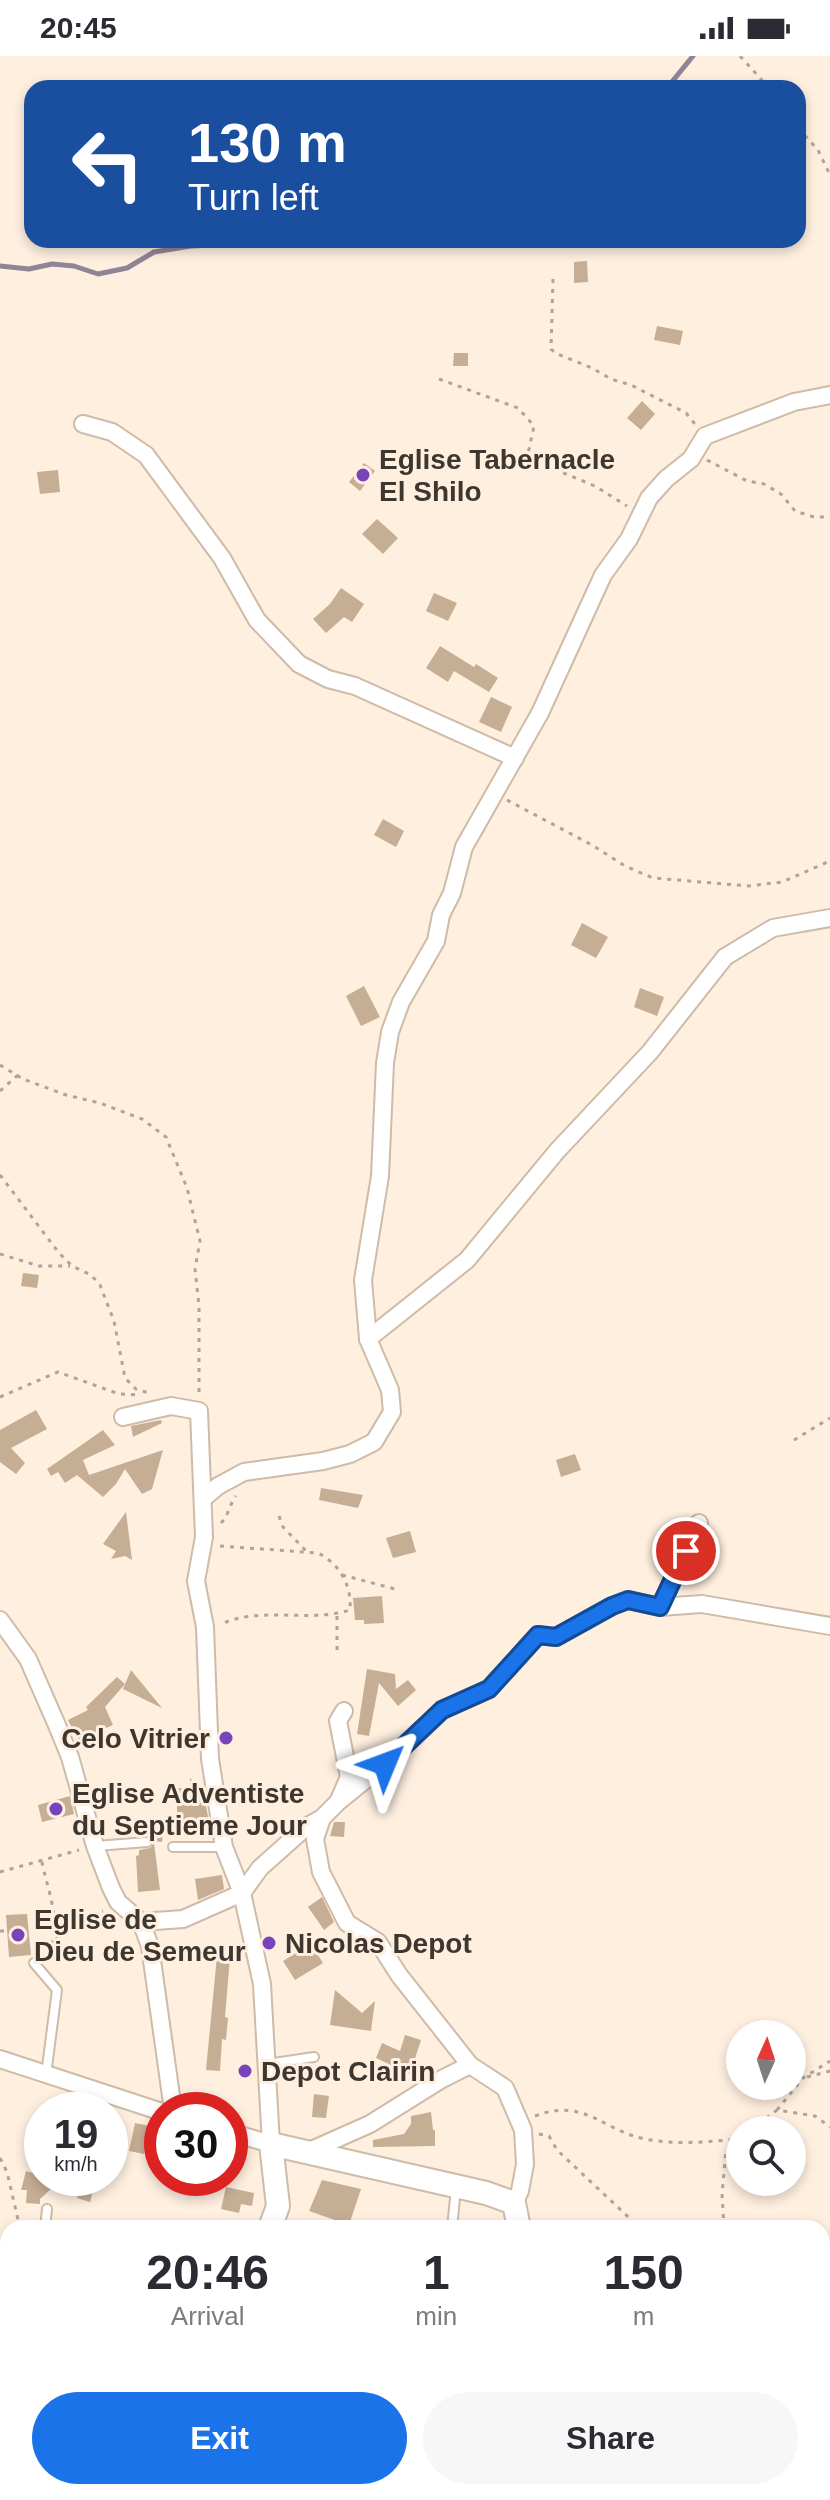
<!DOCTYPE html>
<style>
:root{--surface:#fff;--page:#f7f7f7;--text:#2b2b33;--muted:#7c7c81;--accent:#1a73e8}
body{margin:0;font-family:Helvetica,sans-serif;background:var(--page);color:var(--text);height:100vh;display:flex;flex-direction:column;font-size:30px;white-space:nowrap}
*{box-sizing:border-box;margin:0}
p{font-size:26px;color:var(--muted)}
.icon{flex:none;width:44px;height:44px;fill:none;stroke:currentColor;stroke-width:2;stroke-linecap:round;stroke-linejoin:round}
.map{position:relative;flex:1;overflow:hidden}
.details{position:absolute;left:0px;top:2164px;width:830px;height:280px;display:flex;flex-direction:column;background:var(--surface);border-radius:24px 24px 0 0;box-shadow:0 4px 12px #0003}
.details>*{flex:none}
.banner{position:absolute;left:24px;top:24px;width:782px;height:168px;border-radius:24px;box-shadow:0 4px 12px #0003;background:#1a4fa0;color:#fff;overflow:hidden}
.needle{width:52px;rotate:3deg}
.fabs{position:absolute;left:726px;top:1964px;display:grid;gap:16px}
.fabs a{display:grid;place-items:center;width:80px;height:80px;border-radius:50%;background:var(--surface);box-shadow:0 4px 12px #0003;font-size:40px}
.speed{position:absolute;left:24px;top:2036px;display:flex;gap:16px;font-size:40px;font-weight:700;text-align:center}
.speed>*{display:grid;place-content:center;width:104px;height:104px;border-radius:50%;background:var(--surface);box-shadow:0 4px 12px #0003;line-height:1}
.speed small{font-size:20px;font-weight:400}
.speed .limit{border:12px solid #d22;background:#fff;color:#111}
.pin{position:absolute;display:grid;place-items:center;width:68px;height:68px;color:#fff;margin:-34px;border:4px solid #fff;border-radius:50%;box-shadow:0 2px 8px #0007}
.me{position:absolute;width:88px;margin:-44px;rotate:46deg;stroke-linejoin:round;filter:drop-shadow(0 0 6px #0008)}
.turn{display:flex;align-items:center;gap:28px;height:168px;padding:0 32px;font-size:36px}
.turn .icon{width:104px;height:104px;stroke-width:2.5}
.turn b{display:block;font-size:56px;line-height:68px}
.eta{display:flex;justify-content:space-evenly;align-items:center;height:136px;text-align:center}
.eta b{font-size:48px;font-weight:800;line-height:56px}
.button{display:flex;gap:16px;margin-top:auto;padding:16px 32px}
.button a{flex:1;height:92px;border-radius:48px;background:var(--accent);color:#fff;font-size:32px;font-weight:800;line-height:92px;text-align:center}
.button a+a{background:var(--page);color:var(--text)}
.status{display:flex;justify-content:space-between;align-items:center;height:56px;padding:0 40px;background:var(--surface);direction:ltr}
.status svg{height:22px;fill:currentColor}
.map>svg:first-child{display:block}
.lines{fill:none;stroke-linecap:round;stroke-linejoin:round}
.stream{stroke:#8e8597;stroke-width:5}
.building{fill:#c6ae95}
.lane-casing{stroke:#cebba8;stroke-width:12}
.street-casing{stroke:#cebba8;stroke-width:20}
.secondary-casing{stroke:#cebba8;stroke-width:26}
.path{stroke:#b0a498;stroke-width:3;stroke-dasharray:4 6;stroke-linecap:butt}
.lane{stroke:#fff;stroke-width:8}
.street{stroke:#fff;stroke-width:16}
.secondary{stroke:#fff;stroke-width:22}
.route-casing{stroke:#114b97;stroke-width:20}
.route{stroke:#1a73e8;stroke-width:14}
.poi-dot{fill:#7843bb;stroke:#feefdf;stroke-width:3}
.labels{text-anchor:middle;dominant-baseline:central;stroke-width:6;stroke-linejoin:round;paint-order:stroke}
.poi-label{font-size:28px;font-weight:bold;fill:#3e372f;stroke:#feefdf;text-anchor:start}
</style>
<div class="status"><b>20:45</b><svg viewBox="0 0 49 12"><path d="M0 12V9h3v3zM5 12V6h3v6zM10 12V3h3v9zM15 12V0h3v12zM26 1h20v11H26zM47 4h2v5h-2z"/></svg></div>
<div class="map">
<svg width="830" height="2444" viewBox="0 0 830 2444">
<rect width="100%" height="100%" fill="#feefdf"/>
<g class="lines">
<g class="stream">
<path d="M 672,32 L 671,27 L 693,0"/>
<path d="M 0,210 L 29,213 L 52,208 L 74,210 L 98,218 L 127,212 L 154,196 L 191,190 L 235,188 L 244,184"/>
</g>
</g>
<g class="building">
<path d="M 587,205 L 588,226 L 574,227 L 574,206 Z"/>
<path d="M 657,270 L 683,275 L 680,289 L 654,284 Z"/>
<path d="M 454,297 L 468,297 L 468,310 L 453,310 Z"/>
<path d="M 642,345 L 655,358 L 641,374 L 627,362 Z"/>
<path d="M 364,407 L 375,415 L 360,435 L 349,426 Z"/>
<path d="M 58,414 L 60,436 L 40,438 L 37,416 Z"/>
<path d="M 377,463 L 398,482 L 383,498 L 362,478 Z"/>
<path d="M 341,532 L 364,548 L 352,566 L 344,561 L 326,577 L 313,563 L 330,548 Z"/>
<path d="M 434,537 L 457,547 L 448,565 L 426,555 Z"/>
<path d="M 440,590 L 474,611 L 476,608 L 498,622 L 489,636 L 454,615 L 448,626 L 426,612 Z"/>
<path d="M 491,641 L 512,651 L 501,676 L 479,666 Z"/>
<path d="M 383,763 L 404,775 L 396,791 L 374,779 Z"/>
<path d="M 582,867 L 608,881 L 596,902 L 571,889 Z"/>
<path d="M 364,930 L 380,961 L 361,970 L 346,940 Z"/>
<path d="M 640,932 L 664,941 L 657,960 L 634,951 Z"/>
<path d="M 23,1217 L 39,1219 L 37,1232 L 21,1230 Z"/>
<path d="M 36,1354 L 47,1373 L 11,1392 L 25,1407 L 16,1418 L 0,1406 L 0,1374 Z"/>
<path d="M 161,1364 L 162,1367 L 133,1381 L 131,1370 Z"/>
<path d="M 103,1374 L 115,1389 L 83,1404 L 89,1419 L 163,1394 L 152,1433 L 142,1438 L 125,1413 L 116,1428 L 103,1441 L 77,1419 L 65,1427 L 58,1416 L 51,1420 L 47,1413 Z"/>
<path d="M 575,1398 L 581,1414 L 561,1421 L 556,1404 Z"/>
<path d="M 321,1432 L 363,1439 L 358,1452 L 319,1444 Z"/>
<path d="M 126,1456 L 132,1504 L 125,1500 L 111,1503 L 116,1495 L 103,1488 Z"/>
<path d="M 410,1475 L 416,1496 L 393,1502 L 386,1482 Z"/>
<path d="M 382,1540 L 384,1567 L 364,1568 L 364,1564 L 355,1564 L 353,1542 Z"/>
<path d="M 367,1613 L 395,1618 L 396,1633 L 408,1624 L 416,1634 L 398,1650 L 379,1627 L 369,1680 L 357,1678 Z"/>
<path d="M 131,1614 L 162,1652 L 123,1633 Z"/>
<path d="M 117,1621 L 125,1628 L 105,1651 L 113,1669 L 78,1684 L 68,1664 L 88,1654 L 86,1651 Z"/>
<path d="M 190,1722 L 203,1735 L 209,1765 L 177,1767 L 177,1732 L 190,1732 Z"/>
<path d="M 70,1740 L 74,1758 L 42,1766 L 38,1749 Z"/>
<path d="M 139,1766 L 164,1767 L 162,1786 L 154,1785 L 149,1779 L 139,1780 Z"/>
<path d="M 334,1766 L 345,1766 L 344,1781 L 330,1780 Z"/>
<path d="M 154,1787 L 160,1834 L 138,1836 L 136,1800 L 139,1799 L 139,1794 L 150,1792 Z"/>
<path d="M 222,1819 L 224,1833 L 198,1844 L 195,1823 Z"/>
<path d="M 322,1841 L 334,1866 L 324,1874 L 308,1851 Z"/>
<path d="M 27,1858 L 31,1899 L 9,1901 L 6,1859 Z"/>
<path d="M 311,1888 L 323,1907 L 295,1924 L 283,1905 Z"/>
<path d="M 217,1900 L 230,1901 L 225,1961 L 228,1962 L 226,1984 L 222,1983 L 220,2015 L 206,2014 Z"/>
<path d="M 335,1934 L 362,1957 L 375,1945 L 371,1975 L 330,1969 Z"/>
<path d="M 405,1979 L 421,1984 L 410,2018 L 376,2002 L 382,1987 L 400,1995 Z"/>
<path d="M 314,2038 L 329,2040 L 326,2062 L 312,2061 Z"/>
<path d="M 431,2056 L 433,2074 L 435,2074 L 435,2090 L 373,2091 L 373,2084 L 404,2078 L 411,2068 L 411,2060 Z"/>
<path d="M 135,2067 L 150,2070 L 144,2098 L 129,2095 Z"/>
<path d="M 26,2115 L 50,2122 L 51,2133 L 40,2143 L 40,2148 L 26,2147 L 27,2134 L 21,2134 Z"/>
<path d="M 322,2124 L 361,2133 L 349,2169 L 309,2155 Z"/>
<path d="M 81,2128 L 94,2131 L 90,2146 L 77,2142 Z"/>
<path d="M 226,2131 L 254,2137 L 252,2150 L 241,2148 L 239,2157 L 221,2153 Z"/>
</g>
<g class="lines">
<g class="lane-casing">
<g id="lane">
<path d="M 96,1790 L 147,1786"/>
<path d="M 173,1791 L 224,1791"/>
<path d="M 34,1907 L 57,1934 L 46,2019"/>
<path d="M 267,2008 L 314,2001"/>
<path d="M 45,2172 L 47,2153"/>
<path d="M 452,2172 L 456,2132"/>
</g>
</g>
<g class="street-casing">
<g id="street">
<path d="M 83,368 L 112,376 L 146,399 L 222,502 L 257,564 L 299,608 L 328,623 L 355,630 L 515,702"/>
<path d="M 368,1283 L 467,1204 L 557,1095 L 650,996 L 725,901 L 773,872 L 830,862"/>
<path d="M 123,1361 L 171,1350 L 199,1355 L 204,1481 L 196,1525 L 205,1571 L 210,1703 L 224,1791 L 242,1837 L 262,1928 L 271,2088 L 230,2076"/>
<path d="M 204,1442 L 218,1430 L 244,1416 L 323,1405 L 350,1398 L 374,1386 L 392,1356 L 390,1334 L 368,1283 L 363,1224 L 380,1120 L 385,1007 L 390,976 L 401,946 L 436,885 L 441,859 L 452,837 L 464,791 L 540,657 L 603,519 L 629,483 L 649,442 L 666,423 L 691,403 L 705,380 L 794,346 L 830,339"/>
<path d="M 660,1551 L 699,1467"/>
<path d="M 0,1564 L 28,1603 L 56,1667 L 70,1701 L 95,1790 L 111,1832 L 118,1846 L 141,1866 L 150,1890 L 173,2054"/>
<path d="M 339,1744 L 349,1721 L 338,1665 L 344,1655"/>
<path d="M 141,1866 L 183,1863 L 242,1837 L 260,1812 L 306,1771 L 322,1762"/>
<path d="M 0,2003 L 162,2056"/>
<path d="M 307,2096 L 370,2068 L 442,2023 L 470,2009"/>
<path d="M 514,2147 L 520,2135 L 525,2108 L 523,2074 L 505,2032 L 470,2009 L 399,1919 L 378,1886 L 347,1867 L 321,1816 L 315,1783 L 322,1762 L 338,1746 L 385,1708 L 442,1654 L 489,1633 L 538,1579 L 556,1581 L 612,1550 L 628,1544 L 660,1551 L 702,1548 L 830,1570"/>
<path d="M 0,2259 L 8,2265"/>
<path d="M 0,2320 L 8,2306"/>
<path d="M 0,2367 L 8,2377"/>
</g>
</g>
<g class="secondary-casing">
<g id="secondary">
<path d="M 270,2172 L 278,2150 L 271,2088 L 486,2137 L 514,2147 L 519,2172"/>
<path d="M 276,2436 L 277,2444"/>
<path d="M 753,2436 L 762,2444"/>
</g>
</g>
<g class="path">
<path d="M 740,0 L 769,32"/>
<path d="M 798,72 L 818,94 L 830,119"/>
<path d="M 553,223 L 551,293 L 555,297 L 592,312 L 611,323 L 631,329 L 686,357 L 695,368"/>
<path d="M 439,323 L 518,352 L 534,370 L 527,402 L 595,430 L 627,450"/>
<path d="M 707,404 L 747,425 L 764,428 L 781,438 L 795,455 L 814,461 L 830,461"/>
<path d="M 507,744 L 592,789 L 625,810 L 653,822 L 749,830 L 782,826 L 830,805"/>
<path d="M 0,1009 L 23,1023 L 66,1039 L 100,1047 L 142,1063 L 166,1081 L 187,1132 L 200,1185 L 195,1213 L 199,1250 L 199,1340"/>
<path d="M 0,1035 L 18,1019"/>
<path d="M 0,1119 L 59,1197 L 72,1210 L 91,1219 L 100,1229 L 114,1265 L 125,1322 L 136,1333 L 149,1337"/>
<path d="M 0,1198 L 39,1210 L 70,1210"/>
<path d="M 0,1341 L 58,1316 L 119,1338 L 139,1339"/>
<path d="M 794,1384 L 830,1362"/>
<path d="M 279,1460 L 283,1471 L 309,1498"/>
<path d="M 221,1467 C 229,1459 229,1449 236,1440"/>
<path d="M 220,1490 L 318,1497 C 340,1508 352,1530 350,1554 C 309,1567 261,1550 221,1568"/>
<path d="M 342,1519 L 399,1534"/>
<path d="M 337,1594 L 337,1558"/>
<path d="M 42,1806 C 46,1829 65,1876 48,1894"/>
<path d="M 0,1816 L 79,1794"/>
<path d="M 55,1858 C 71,1871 85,1860 103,1855"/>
<path d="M 0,1875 L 4,1875"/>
<path d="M 55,1884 L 80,1864"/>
<path d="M 807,2021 L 830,2015"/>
<path d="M 777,2054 L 803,2022 L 830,2005"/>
<path d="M 535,2060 C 585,2041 601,2074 645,2083 C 675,2089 708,2086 738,2083"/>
<path d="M 750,2074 L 777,2054 L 815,2060 L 830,2071"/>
<path d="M 110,2078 L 118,2059"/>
<path d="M 539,2078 L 549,2080 L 557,2094 L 640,2172"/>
<path d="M 0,2102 L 7,2116 L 20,2172"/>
<path d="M 724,2172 L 722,2138 L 726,2094 L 740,2082"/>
<path d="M 95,2436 L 99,2444"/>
<path d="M 123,2436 L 129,2444"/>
<path d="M 468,2436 L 486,2444"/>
<path d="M 11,2444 L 15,2436"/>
<path d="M 213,2444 L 223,2436"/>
<path d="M 542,2444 L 553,2436"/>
<path d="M 699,2444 L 700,2436"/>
</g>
<use href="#lane" class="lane"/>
<use href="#street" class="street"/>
<use href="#secondary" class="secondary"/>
</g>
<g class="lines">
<g class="route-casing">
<path id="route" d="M 385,1708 L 442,1654 L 489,1633 L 538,1579 L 556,1581 L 612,1550 L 628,1544 L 660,1551 L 686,1495"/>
</g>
<use href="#route" class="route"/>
</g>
<g class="poi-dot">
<circle cx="363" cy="419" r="8"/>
<circle cx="226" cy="1682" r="8"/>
<circle cx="56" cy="1753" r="8"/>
<circle cx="18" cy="1879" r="8"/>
<circle cx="269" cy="1887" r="8"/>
<circle cx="245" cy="2015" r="8"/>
</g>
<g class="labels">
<g class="poi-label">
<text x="379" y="403">Eglise Tabernacle<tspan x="379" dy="32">El Shilo</tspan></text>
<text x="210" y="1682" text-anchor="end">Celo Vitrier</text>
<text x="72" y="1737">Eglise Adventiste<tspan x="72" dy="32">du Septieme Jour</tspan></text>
<text x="34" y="1863">Eglise de<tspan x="34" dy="32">Dieu de Semeur</tspan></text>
<text x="285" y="1887">Nicolas Depot</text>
<text x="261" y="2015">Depot Clairin</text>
</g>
</g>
</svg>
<div class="fabs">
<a><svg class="needle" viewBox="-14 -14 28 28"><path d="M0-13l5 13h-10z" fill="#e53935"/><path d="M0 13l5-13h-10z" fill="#7c7c81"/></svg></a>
<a><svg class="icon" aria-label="search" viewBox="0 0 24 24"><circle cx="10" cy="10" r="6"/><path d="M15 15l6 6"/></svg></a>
</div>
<div class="speed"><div>19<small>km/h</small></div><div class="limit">30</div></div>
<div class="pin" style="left:686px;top:1495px;background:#d93025"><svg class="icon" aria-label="arrive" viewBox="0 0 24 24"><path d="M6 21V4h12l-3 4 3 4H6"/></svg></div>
<svg class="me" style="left:385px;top:1708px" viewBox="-20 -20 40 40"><path d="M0-17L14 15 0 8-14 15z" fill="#1a73e8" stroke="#fff" stroke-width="4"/></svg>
<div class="banner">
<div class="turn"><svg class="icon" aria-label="left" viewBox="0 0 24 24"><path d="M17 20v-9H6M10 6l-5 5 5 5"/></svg><div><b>130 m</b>Turn left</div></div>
</div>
<section class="details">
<div class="eta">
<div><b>20:46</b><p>Arrival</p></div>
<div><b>1</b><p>min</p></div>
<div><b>150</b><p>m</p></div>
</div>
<div class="button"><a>Exit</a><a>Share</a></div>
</section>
</div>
